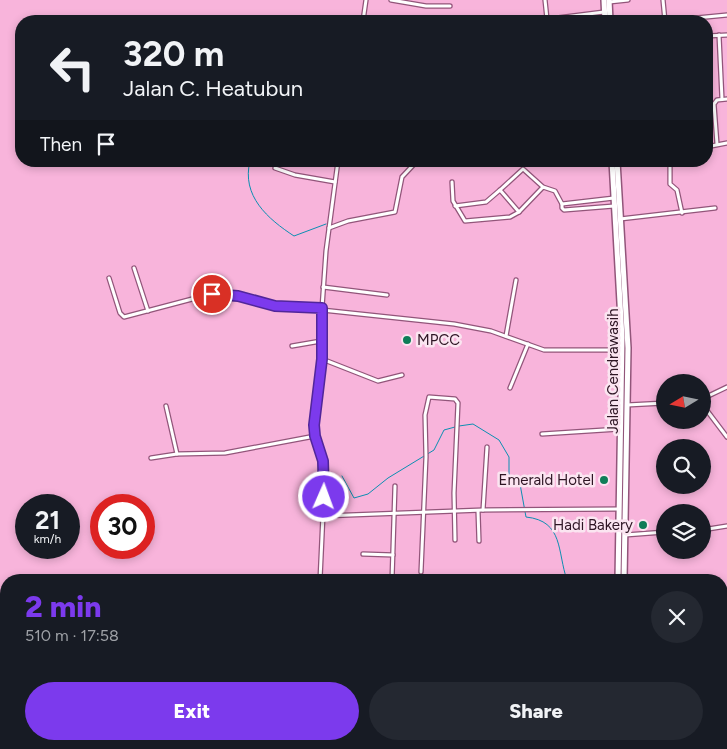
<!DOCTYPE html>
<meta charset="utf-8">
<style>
:root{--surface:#171b24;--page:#242831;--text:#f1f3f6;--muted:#9ea1a6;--accent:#7c3aed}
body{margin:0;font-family:Figtree,sans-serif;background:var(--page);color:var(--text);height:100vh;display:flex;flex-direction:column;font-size:19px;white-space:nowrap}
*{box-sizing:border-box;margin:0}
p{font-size:16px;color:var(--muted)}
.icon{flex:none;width:28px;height:28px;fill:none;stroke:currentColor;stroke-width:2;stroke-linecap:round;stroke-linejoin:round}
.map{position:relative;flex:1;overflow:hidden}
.sheet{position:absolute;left:0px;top:574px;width:728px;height:176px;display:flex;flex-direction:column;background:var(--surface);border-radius:20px 20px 0 0;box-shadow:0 2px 8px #0003}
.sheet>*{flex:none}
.guide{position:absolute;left:15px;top:15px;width:698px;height:152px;border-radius:20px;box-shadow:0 2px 8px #0003;background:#171b24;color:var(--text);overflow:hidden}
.needle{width:32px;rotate:260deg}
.tools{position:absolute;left:656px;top:374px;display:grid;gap:10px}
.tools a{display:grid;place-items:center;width:55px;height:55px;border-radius:50%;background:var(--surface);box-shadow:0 2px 8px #0003;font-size:25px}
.speed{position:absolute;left:15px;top:494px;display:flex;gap:10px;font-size:25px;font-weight:700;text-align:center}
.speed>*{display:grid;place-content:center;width:65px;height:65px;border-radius:50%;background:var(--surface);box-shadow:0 2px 8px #0003;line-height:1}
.speed small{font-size:12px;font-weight:400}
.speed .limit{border:8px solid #d22;background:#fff;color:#111}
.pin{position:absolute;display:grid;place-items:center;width:42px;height:42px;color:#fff;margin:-21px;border:2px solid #fff;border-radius:50%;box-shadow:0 1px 5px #0007}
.me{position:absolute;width:55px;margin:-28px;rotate:2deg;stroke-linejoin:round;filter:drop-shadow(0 0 4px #0008)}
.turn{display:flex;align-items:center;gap:18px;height:105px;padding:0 25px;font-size:22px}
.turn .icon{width:65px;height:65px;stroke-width:2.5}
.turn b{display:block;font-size:35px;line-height:42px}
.then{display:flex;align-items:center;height:48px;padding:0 25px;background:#0003;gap:10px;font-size:19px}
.round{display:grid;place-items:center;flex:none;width:52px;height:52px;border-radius:26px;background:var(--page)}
.head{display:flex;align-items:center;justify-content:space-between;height:85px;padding:0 25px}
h1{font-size:30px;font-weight:800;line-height:38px;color:var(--accent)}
.cta{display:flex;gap:10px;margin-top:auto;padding:10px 25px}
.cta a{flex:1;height:58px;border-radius:30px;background:var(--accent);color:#fff;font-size:20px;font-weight:800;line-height:58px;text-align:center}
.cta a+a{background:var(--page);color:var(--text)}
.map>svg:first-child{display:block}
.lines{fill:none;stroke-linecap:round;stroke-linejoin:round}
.stream{stroke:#0c8fb2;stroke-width:1}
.minor-casing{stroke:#92557a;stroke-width:5.5}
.secondary-casing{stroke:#92557a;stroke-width:8}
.minor{stroke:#fff;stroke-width:3}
.secondary{stroke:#fff;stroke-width:5}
.route-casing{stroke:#51269a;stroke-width:12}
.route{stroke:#7c3aed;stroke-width:9}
.poi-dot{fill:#0f7d58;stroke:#fbe5f1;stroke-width:2}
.labels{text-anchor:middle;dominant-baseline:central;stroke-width:5;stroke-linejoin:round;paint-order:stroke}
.poi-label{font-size:15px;fill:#2e1524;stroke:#fbe5f1;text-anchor:end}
.street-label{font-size:15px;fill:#2e1524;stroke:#fbe5f1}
</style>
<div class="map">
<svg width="727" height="749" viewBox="0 0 727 749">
<rect width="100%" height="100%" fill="#f8b4db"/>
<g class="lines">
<g class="stream">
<path d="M 250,161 C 241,196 268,219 294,236 L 326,224"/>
<path d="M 459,426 L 473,424 L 499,440 L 509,457 L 509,477 L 520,484 L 526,517 C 564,521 557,552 567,580"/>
<path d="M 342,476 L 354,498 L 368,494 L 388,478 L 434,450 L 444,430 L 455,427"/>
<path d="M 677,744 L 677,749"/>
</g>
<g class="minor-casing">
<g id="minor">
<path d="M 391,0 L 426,6 L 450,6"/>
<path d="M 545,0 L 547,19"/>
<path d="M 663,0 L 665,21"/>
<path d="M 609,2 L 628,0"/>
<path d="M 363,21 L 366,0"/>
<path d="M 533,21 L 604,12"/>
<path d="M 665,21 L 727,15"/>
<path d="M 719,35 L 722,99"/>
<path d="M 706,36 L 727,35"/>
<path d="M 717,144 L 714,104 L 717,100 L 727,99"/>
<path d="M 706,147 L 727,143"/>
<path d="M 670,161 L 670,184 L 677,190 L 682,213"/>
<path d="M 275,168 L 295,175 L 335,182"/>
<path d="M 452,182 L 453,201 L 465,221 L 510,217 L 519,212"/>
<path d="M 543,187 L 519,212 L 500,190 L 523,169 L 543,187 L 555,191 L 562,204 L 614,198"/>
<path d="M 562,204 L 562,208 L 564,210 L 614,206"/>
<path d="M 455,206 L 486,202 L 500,190"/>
<path d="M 620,219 L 715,208"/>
<path d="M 329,228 L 348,221 L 395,212 L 402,177 L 417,161"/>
<path d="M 134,268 L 148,311"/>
<path d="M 109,278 L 120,313 L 124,317 L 215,293 L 237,296 L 275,306 L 322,308"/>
<path d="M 323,287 L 387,295"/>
<path d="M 322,310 L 454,324 L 491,331 L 544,350 L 621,350"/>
<path d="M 506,336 L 516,280"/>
<path d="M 292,346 L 321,341"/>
<path d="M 322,359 L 378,381 L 402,375"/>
<path d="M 510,388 L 528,344"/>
<path d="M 702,399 L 727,387"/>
<path d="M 702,404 L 727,437"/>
<path d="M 627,405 L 665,403"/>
<path d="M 166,406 L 177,454"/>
<path d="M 542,434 L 620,429"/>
<path d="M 151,458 L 177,454 L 225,453 L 315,436"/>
<path d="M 483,510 L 487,447"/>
<path d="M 478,511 L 479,541"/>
<path d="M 323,516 L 483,510 L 619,509"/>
<path d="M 702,530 L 727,526"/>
<path d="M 625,535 L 665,532"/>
<path d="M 363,554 L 393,555"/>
<path d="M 421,572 L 426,457 L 425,415 L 429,397 L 455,399 L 458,403 L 454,493 L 455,540"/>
<path d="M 320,580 L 325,471 L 314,425 L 322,359 L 322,308 L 326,251 L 338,161"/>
<path d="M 392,580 L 395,486"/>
<path d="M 721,610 L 727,611"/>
<path d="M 103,749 L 106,744"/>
<path d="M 720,749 L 727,747"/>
</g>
</g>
<g class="secondary-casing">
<g id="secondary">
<path d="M 604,0 L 605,21"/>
<path d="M 609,0 L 610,21"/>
<path d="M 612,161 L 622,338 L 618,580"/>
<path d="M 617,161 L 628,348 L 624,580"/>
<path d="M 255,744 L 260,749"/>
<path d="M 614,749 L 615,744"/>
<path d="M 620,749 L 620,744"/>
</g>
</g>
<use href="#minor" class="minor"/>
<use href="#secondary" class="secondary"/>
</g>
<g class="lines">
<g class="route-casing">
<path id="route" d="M 212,294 L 238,296 L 275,306 L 322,308 L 322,359 L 314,425 L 315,436 L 323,461 L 324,497"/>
</g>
<use href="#route" class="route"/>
</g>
<g class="poi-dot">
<circle cx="407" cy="340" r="5"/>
<circle cx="604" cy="480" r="5"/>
<circle cx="643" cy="525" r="5"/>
</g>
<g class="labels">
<g class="poi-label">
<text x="417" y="340" text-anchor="start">MPCC</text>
<text x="594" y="480">Emerald Hotel</text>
<text x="633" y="525">Hadi Bakery</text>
</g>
<g class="street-label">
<text transform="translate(613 371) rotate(-90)">Jalan Cendrawasih</text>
</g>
</g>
</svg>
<div class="tools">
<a><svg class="needle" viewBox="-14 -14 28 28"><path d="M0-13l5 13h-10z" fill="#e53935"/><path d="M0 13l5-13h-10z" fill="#9ea1a6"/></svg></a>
<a><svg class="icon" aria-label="search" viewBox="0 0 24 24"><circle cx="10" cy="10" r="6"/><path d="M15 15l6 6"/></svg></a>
<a><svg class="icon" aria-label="layers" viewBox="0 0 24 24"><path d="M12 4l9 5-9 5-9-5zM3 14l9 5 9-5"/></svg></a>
</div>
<div class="speed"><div>21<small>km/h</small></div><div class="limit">30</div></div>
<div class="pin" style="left:212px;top:294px;background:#d93025"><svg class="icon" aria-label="arrive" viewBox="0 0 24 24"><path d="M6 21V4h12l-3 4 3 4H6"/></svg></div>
<svg class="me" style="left:324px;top:497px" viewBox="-20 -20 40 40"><circle r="17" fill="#7c3aed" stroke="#fff" stroke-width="3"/><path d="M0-11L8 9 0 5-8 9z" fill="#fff"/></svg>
<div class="guide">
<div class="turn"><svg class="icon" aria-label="left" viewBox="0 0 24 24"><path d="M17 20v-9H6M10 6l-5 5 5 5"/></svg><div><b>320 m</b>Jalan C. Heatubun</div></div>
<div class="then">Then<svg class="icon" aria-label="arrive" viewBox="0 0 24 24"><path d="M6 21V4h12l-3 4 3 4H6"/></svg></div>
</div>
<section class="sheet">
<div class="head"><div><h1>2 min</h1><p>510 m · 17:58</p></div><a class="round"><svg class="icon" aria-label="close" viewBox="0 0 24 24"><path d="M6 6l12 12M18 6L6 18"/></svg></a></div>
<div class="cta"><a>Exit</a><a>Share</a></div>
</section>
</div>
